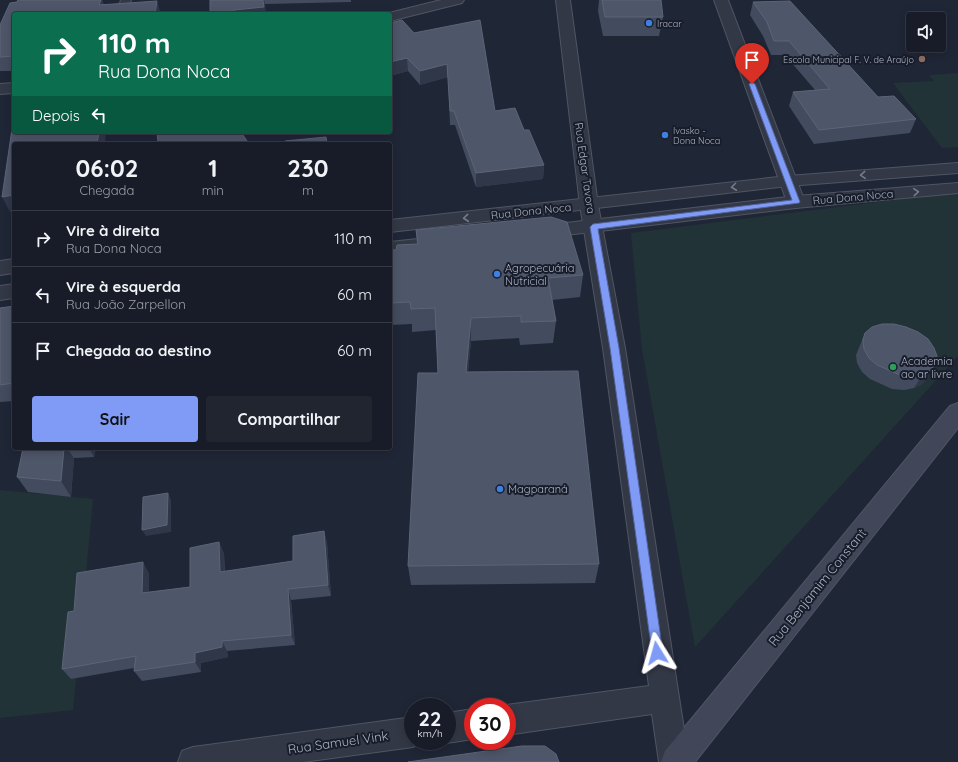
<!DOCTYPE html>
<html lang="pt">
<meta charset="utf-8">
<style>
:root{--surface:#171c28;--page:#202530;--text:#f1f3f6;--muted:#9ea1a8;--line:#363a45;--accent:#7f9bf6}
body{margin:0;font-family:Quicksand,sans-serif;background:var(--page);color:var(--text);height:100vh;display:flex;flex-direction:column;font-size:15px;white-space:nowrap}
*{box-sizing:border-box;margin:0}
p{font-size:13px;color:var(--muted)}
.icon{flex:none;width:22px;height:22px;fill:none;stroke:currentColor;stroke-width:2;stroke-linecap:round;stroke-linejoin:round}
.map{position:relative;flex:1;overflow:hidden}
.drawer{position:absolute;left:12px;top:142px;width:380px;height:308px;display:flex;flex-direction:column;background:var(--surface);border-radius:4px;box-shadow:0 2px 10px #0003,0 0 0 1px var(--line)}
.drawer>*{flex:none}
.top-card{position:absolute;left:12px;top:12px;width:380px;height:122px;border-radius:4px;box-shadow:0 2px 10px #0003,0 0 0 1px var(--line);background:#0b6e4f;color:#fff;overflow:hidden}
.controls{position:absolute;left:906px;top:12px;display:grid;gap:8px}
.controls a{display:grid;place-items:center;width:40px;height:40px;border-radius:4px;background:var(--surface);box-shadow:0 2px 10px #0003,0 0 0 1px var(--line);font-size:20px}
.speed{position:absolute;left:404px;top:698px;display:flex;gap:8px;font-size:20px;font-weight:700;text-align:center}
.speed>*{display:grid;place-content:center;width:52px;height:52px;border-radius:50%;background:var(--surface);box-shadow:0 2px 10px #0003,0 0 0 1px var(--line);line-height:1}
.speed small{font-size:10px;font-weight:400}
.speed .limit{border:6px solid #d22;background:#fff;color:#111}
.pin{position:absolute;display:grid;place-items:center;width:34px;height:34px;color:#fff;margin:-41px -17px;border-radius:50% 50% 50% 0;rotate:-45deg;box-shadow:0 0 4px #0007}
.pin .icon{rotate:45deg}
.me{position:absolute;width:44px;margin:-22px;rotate:352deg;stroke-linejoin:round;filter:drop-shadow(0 0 3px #0008)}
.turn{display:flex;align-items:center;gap:14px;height:84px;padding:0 20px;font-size:18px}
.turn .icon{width:52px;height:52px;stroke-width:2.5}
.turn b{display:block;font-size:28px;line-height:34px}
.then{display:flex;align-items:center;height:38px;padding:0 20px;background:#0003;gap:8px;font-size:15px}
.eta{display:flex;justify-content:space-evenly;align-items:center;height:68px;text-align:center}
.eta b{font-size:24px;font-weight:700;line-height:28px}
.action{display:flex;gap:8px;margin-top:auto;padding:8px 20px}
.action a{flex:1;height:46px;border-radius:4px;background:var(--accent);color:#111;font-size:16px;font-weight:700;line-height:46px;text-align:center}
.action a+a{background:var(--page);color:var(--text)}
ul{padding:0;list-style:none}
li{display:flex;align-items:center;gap:12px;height:56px;padding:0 20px;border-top:1px solid var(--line)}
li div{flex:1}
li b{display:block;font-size:15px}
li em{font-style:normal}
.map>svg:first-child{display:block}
.green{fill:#223338}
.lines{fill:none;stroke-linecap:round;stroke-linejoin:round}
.service-casing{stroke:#505564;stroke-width:2}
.minor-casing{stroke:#505564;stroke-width:2}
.tertiary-casing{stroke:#505564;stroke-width:2}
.secondary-casing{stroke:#505564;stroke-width:2}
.service{fill:#333846;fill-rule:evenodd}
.minor{fill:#333846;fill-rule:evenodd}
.tertiary{fill:#333846;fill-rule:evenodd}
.secondary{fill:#414659;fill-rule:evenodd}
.wall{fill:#434b5e}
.shaded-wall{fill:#303749}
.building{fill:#4e5669;stroke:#5d6477}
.oneway{stroke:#767b8b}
.route{fill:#7f9bf6;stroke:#5365a0}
.shop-dot{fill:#3f7fe0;stroke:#181d2b;stroke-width:1.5}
.education-dot{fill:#8d6e63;stroke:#181d2b;stroke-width:1.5}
.leisure-dot{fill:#2e9e5b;stroke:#181d2b;stroke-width:1.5}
.labels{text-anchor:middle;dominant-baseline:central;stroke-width:4;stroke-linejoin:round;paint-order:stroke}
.far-poi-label{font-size:9px;fill:#adb2c3;stroke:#181d2b;text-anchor:start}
.street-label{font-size:11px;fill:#adb2c3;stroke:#181d2b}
.poi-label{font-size:11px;fill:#adb2c3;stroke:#181d2b;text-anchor:start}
.near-street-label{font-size:13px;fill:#adb2c3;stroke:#181d2b}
</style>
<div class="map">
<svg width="958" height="762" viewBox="0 0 958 762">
<rect width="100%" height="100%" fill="#1f2636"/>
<g class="green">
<path d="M 958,73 L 958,147 L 942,148 L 893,83 L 934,81 L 929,75 Z"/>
<path d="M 958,192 L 958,356 L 695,647 L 642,349 L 631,233 Z"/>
<path d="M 0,490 L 93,499 L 73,710 L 0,718 Z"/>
</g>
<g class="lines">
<g class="service-casing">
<path id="service" d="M 121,0 L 131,0 L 126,14 L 116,14 Z"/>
</g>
<g class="minor-casing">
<g id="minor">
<path d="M 441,0 L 464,0 L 462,3 L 390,21 L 390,14 L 385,14 Z"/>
<path d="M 556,0 L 570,0 L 598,205 L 625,348 L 689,762 L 659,762 L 652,714 L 507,735 L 507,707 L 503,707 L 507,705 L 649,686 L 603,348 L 580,205 Z"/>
<path d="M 714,0 L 728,0 L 805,202 L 802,206 L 796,208 L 790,206 L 787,202 Z"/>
<path d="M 14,83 L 14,93 L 0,94 L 0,84 Z"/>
<path d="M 473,709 L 473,739 L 447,743 L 443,741 L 447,741 L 447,713 Z"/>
<path d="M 413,717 L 413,741 L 424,741 L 413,747 L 303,762 L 178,762 L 182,751 L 193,747 Z"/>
</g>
</g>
<g class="tertiary-casing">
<g id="tertiary">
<path d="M 958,163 L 958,173 L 788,186 L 390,232 L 390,220 L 788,176 Z"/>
<path d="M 958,183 L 958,193 L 796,208 L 540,238 L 533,236 L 531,232 L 533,228 L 540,226 L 796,196 Z"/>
<path d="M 427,238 L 434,240 L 436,244 L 434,248 L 390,254 L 390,242 Z"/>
<path d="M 14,259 L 14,273 L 0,275 L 0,261 Z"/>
<path d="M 14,284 L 14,298 L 0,300 L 0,286 Z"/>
</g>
</g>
<g class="secondary-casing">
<path id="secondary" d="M 958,403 L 958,428 L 695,762 L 661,762 L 665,751 L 950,406 Z"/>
</g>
<use href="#service" class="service"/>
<use href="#minor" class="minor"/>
<use href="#tertiary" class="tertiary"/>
<use href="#secondary" class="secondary"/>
</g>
<g class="wall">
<path d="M 18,0 L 102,0 L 104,5 L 14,14 L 14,71 L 0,71 L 0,25 L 17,2 Z"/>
<path d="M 210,0 L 351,0 L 351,2 L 265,4 Z"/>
<path d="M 599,0 L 661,0 L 663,17 L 659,36 L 603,36 L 598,11 Z"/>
<path d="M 753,2 L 878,97 L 916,119 L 910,133 L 814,144 L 789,106 L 793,92 L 815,90 L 785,55 L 771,55 L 763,36 L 750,15 Z"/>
<path d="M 414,33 L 495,111 L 524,130 L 544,165 L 543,179 L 476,187 L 455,125 L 450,125 L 448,77 L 420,85 L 408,71 L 390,76 Z"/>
<path d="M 416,230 L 583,275 L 580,297 L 552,300 L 556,321 L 553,343 L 520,345 L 519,338 L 471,341 L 468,372 L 599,564 L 595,583 L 411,585 L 408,566 L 438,373 L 436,330 L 412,332 L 412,324 L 390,325 L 390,250 L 396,250 L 417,244 Z"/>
<path d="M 14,306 L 14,401 L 0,402 L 0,308 Z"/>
<path d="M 872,327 L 927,378 L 922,384 L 914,388 L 904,390 L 892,389 L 870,379 L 862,372 L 857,363 L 856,355 L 865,333 Z"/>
<path d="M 23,448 L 96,448 L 94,457 L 74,458 L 71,497 L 28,492 L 17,477 Z"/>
<path d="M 324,531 L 327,543 L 331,596 L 291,600 L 295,645 L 227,651 L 228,657 L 201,663 L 201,672 L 142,681 L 134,671 L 134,668 L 71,679 L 62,669 L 74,611 L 149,573 L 149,592 L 190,587 L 219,542 L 224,554 L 225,572 L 293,561 Z"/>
</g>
<g class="shaded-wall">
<path d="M 101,0 L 102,0 L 106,12 L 99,5 Z"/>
<path d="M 263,0 L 264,0 L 265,4 L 266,14 L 234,14 L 234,10 Z"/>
<path d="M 157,1 L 161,14 L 155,14 Z"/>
<path d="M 407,58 L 408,71 L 390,76 L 390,62 Z"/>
<path d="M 447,64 L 448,77 L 420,85 L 420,71 Z"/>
<path d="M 99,132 L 106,132 L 105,144 L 97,144 Z"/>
<path d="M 544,165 L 543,179 L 476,187 L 476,173 Z"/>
<path d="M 14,195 L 14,211 L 10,212 L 2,197 Z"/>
<path d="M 471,318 L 471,341 L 466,394 L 466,372 Z"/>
<path d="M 935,364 L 927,378 L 922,384 L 914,388 L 923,374 Z"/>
<path d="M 64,448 L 67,448 L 74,458 L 71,497 L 61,481 Z"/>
<path d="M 89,448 L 96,448 L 94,457 Z"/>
<path d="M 168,493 L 171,500 L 171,532 L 146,536 L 142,530 Z"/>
<path d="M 324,531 L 327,543 L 331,596 L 328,585 Z"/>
<path d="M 219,542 L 224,554 L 225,584 L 220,572 Z"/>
<path d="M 143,562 L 149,573 L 149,604 L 142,593 Z"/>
<path d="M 288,589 L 291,600 L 295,645 L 291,635 Z"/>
<path d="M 222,641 L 227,651 L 228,657 L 201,663 L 201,672 L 195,662 L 195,653 Z"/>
</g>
<g class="building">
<path d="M 18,0 L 101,0 L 99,5 L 157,1 L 155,14 L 14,14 L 14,56 L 0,57 L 0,25 L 10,3 L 17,2 Z"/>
<path d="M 210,0 L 263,0 L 264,7 L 234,10 L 234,14 L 210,14 Z"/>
<path d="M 602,0 L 661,0 L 663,17 L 605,17 Z"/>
<path d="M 790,1 L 878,97 L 894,96 L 916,119 L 819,130 L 793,92 L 830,89 L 789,41 L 774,41 L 767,22 L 753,2 Z"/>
<path d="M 402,20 L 414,33 L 480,20 L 495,111 L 515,108 L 524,130 L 529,130 L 544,165 L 476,173 L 454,111 L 450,111 L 447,64 L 420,71 L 407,58 L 390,62 L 390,23 Z"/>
<path d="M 12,129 L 14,129 L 14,132 L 99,132 L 97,144 L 14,144 L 14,195 L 2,197 Z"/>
<path d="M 157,132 L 241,132 L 249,144 L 158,144 Z"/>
<path d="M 326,137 L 327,144 L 285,144 L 285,141 Z"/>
<path d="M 551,217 L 567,222 L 583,275 L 548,278 L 556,321 L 521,322 L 521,316 L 471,318 L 466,372 L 578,371 L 599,564 L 408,566 L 418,373 L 438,373 L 435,308 L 411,309 L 410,302 L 390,303 L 390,250 L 396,250 L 397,245 L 418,244 L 416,230 Z"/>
<path d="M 14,306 L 14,383 L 0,385 L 0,308 Z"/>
<path d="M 882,324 L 894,324 L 906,327 L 918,332 L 928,339 L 934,348 L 937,356 L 935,364 L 931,370 L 923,374 L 912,375 L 900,375 L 877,365 L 869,358 L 864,349 L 863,340 L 865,333 L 872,327 Z"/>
<path d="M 23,448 L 64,448 L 61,481 L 17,477 Z"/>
<path d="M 168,493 L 167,525 L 142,530 L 143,497 Z"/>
<path d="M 324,531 L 328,585 L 288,589 L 291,635 L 222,641 L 222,647 L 195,653 L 195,662 L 134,671 L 136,656 L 62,669 L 68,612 L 74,611 L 77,573 L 143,562 L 142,593 L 190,587 L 190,548 L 219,542 L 220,572 L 293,561 L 293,536 Z"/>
<path d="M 522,746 L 545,746 L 556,754 L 559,762 L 408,762 Z"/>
</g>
<defs><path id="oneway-chevron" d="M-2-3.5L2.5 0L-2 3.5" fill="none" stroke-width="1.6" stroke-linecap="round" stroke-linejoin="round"/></defs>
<g class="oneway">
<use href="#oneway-chevron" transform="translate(863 175) rotate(176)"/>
<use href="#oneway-chevron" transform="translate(734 187) rotate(173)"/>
<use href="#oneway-chevron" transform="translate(916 192) rotate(-5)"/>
<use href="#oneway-chevron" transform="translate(466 218) rotate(174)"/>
</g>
<path class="route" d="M 752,82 L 755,84 L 800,202 L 799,203 L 598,229 L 619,348 L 663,653 L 661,657 L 657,658 L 653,657 L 652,653 L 610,348 L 590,227 L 593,224 L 792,200 L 749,84 Z"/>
<g class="shop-dot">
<circle cx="649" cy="23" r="4"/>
<circle cx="665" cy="135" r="4"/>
<circle cx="497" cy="274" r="4"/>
<circle cx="500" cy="489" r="4"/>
</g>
<circle class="education-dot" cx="922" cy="59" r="4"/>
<circle class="leisure-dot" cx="893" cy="367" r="4"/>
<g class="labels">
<g class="far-poi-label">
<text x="657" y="23">Iracar</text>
<text x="914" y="59" text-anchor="end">Escola Municipal F. V. de Araújo</text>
<text x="673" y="130">Ivasko -<tspan x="673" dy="10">Dona Noca</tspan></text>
</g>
<g class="street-label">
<text transform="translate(585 168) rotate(82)">Rua Edgar Tavora</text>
<text transform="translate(853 197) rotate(-5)">Rua Dona Noca</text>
<text transform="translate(531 211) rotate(-6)">Rua Dona Noca</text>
</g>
<g class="poi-label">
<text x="505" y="268">Agropecuária<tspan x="505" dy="13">Nutricial</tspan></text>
<text x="901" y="361">Academia<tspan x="901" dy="13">ao ar livre</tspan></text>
<text x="508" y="489">Magparaná</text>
</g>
<g class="near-street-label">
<text transform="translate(817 587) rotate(-51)">Rua Benjamim Constant</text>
<text transform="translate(338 742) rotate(-8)">Rua Samuel Vink</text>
</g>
</g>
</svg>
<div class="controls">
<a><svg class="icon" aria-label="sound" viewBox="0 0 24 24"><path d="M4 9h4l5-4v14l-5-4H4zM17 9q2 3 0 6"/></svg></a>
</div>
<div class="speed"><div>22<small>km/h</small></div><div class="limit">30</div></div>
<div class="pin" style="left:752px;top:84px;background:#d93025"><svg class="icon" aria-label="arrive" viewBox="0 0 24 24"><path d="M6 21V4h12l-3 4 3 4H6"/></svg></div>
<svg class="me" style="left:657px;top:653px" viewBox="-20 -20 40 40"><path d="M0-17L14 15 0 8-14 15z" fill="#7f9bf6" stroke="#fff" stroke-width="4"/></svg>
<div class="top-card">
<div class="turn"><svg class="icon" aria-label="right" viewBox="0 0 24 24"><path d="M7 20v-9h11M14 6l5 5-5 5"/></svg><div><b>110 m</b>Rua Dona Noca</div></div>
<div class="then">Depois<svg class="icon" aria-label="left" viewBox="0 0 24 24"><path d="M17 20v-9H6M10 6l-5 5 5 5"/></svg></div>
</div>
<section class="drawer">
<div class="eta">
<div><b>06:02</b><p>Chegada</p></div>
<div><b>1</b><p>min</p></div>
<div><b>230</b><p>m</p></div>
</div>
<ul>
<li><svg class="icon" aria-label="right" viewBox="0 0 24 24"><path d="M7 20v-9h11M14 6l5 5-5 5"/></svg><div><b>Vire à direita</b><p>Rua Dona Noca</p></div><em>110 m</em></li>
<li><svg class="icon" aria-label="left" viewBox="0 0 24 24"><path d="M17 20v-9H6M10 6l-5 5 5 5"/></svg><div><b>Vire à esquerda</b><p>Rua João Zarpellon</p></div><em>60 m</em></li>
<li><svg class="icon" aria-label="arrive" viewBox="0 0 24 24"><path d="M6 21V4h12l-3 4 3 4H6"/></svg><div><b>Chegada ao destino</b></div><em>60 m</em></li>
</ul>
<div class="action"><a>Sair</a><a>Compartilhar</a></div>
</section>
</div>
